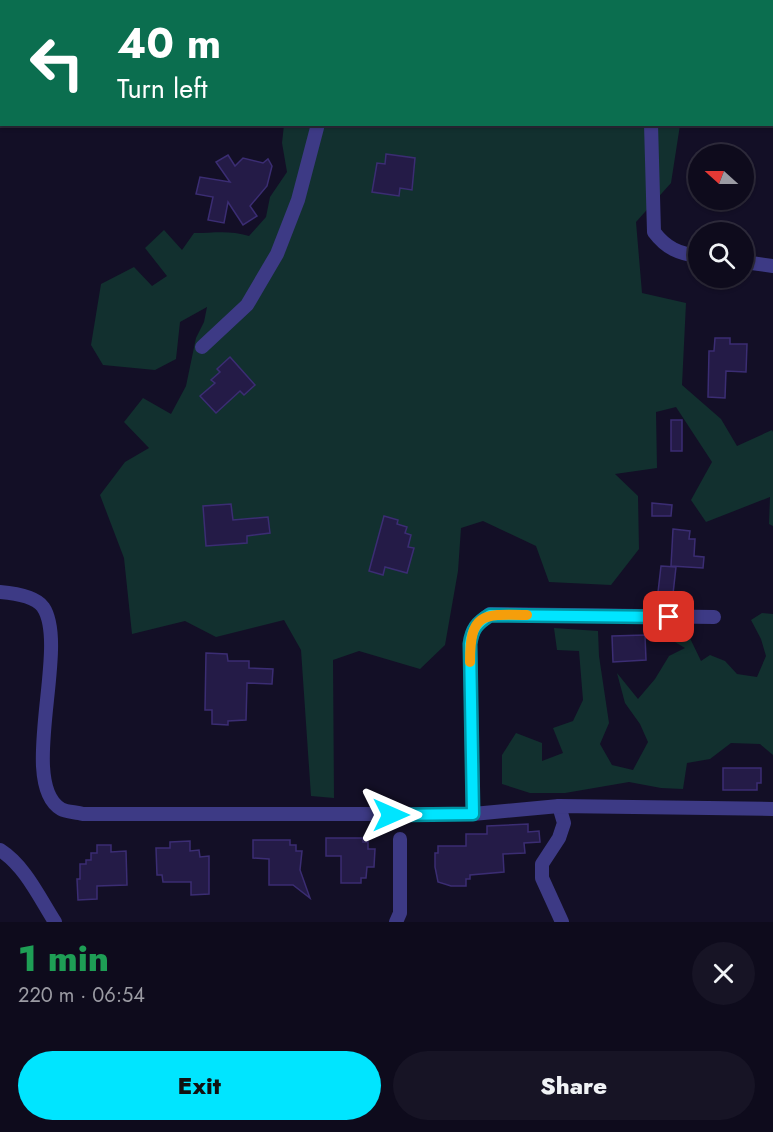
<!DOCTYPE html>
<meta charset="utf-8">
<style>
:root{--surface:#0e0b1c;--page:#171425;--text:#f1f3f6;--muted:#9b9ba3;--line:#2e2b3b;--accent:#00e5ff}
body{margin:0;font-family:Jost,sans-serif;background:var(--page);color:var(--text);height:100vh;display:flex;flex-direction:column;font-size:22px;white-space:nowrap}
*{box-sizing:border-box;margin:0}
p{font-size:20px;color:var(--muted)}
.icon{flex:none;width:33px;height:33px;fill:none;stroke:currentColor;stroke-width:2;stroke-linecap:round;stroke-linejoin:round}
.map{position:relative;height:922px;overflow:hidden}
.sheet{display:flex;flex-direction:column;background:var(--surface);flex:1}
.sheet>*{flex:none}
.top-card{position:absolute;left:0px;top:0px;width:774px;height:126px;box-shadow:0 2px 4px #0004,0 0 0 2px var(--line);background:#0b6e4f;color:#fff;overflow:hidden}
.needle{width:39px;rotate:291deg}
.controls{position:absolute;left:688px;top:144px;display:grid;gap:12px}
.controls a{display:grid;place-items:center;width:66px;height:66px;border-radius:50%;background:var(--surface);box-shadow:0 2px 4px #0004,0 0 0 2px var(--line);font-size:30px}
.pin{position:absolute;display:grid;place-items:center;width:51px;height:51px;color:#fff;margin:-26px;border-radius:12px;box-shadow:0 3px 9px #0006}
.me{position:absolute;width:66px;margin:-33px;rotate:90deg;stroke-linejoin:round;filter:drop-shadow(0 0 4px #0008)}
.turn{display:flex;align-items:center;gap:21px;height:126px;padding:0 18px;font-size:27px}
.turn .icon{width:78px;height:78px;stroke-width:2.5}
.turn b{display:block;font-size:42px;line-height:51px}
.round{display:grid;place-items:center;flex:none;width:63px;height:63px;border-radius:32px;background:var(--page)}
.summary{display:flex;align-items:center;justify-content:space-between;height:102px;padding:0 18px}
h1{font-size:36px;font-weight:800;line-height:45px;color:#1e9e55}
.primary-button{display:flex;gap:12px;margin-top:auto;padding:12px 18px}
.primary-button a{flex:1;height:69px;border-radius:36px;background:var(--accent);color:#111;font-size:24px;font-weight:800;line-height:69px;text-align:center}
.primary-button a+a{background:var(--page);color:var(--text)}
.map>svg:first-child{display:block}
.green{fill:#12302f}
.building{fill:#241b47;stroke:#3b2d73;stroke-width:1.5}
.lines{fill:none;stroke-linecap:round;stroke-linejoin:round}
.street{stroke:#3d3a85;stroke-width:14}
.route-casing{stroke:#0095a6;stroke-width:15}
.route{stroke:#00e5ff;stroke-width:10}
.slow{stroke:#f59e0b;stroke-width:10}
</style>
<div class="map">
<svg width="773" height="922" viewBox="0 0 773 922">
<rect width="100%" height="100%" fill="#130f26"/>
<g class="green">
<path d="M 284,125 L 680,125 L 671,183 L 636,222 L 642,293 L 686,303 L 682,385 L 721,419 L 737,446 L 772,430 L 773,432 L 773,526 L 769,524 L 770,497 L 706,522 L 691,500 L 712,462 L 676,407 L 656,412 L 657,468 L 615,474 L 638,496 L 639,549 L 611,585 L 549,582 L 536,546 L 483,521 L 461,528 L 458,571 L 445,645 L 420,669 L 359,651 L 333,660 L 334,798 L 311,796 L 301,650 L 284,620 L 216,637 L 185,621 L 132,634 L 124,558 L 100,495 L 125,462 L 149,448 L 124,422 L 143,398 L 171,414 L 186,386 L 196,338 L 204,322 L 207,307 L 180,322 L 176,359 L 155,370 L 103,365 L 91,345 L 101,284 L 134,267 L 152,286 L 167,276 L 145,248 L 164,230 L 182,250 L 194,233 C 214,233 230,230 249,236 L 266,217 L 270,197 L 287,172 L 282,143 Z"/>
<path d="M 762,613 L 773,614 L 773,755 L 760,744 L 731,743 L 710,759 L 687,763 L 683,789 L 661,788 L 629,782 L 565,793 L 530,793 L 502,784 L 502,755 L 516,733 L 542,743 L 542,761 L 563,753 L 553,728 L 573,721 L 583,700 L 579,651 L 557,650 L 554,628 L 598,631 L 599,656 L 609,723 L 600,744 L 612,765 L 633,770 L 648,742 L 640,724 L 625,703 L 617,673 L 638,699 L 655,679 L 669,656 L 685,648 L 660,633 L 687,632 L 701,661 L 710,655 L 725,661 L 737,674 L 757,677 L 766,656 L 761,639 L 751,620 Z"/>
</g>
<g class="building">
<path d="M 386,154 L 415,158 L 412,190 L 400,188 L 399,196 L 372,192 L 377,163 L 385,164 Z"/>
<path d="M 228,155 L 235,166 L 243,158 L 263,163 L 268,159 L 272,166 L 267,186 L 250,206 L 257,216 L 243,225 L 228,202 L 224,223 L 208,220 L 213,197 L 196,194 L 200,177 L 230,182 L 216,162 Z"/>
<path d="M 715,338 L 730,338 L 730,344 L 747,344 L 746,372 L 726,371 L 725,398 L 708,397 L 709,351 L 714,351 Z"/>
<path d="M 230,357 L 255,385 L 244,395 L 240,391 L 216,413 L 200,396 L 215,383 L 211,380 L 220,372 L 217,369 Z"/>
<rect x="671" y="420" width="11" height="31"/>
<path d="M 652,503 L 672,505 L 671,516 L 652,516 Z"/>
<path d="M 231,504 L 233,520 L 268,517 L 270,533 L 247,536 L 247,543 L 206,546 L 203,506 Z"/>
<path d="M 384,516 L 398,520 L 397,524 L 407,527 L 405,533 L 411,535 L 408,547 L 414,548 L 407,573 L 385,567 L 383,575 L 369,571 Z"/>
<path d="M 673,529 L 690,531 L 689,539 L 695,539 L 694,556 L 704,557 L 703,568 L 671,566 Z"/>
<path d="M 661,566 L 676,567 L 673,594 L 658,592 Z"/>
<path d="M 645,635 L 646,660 L 613,662 L 612,636 Z"/>
<path d="M 206,653 L 227,654 L 228,661 L 249,661 L 249,668 L 273,669 L 272,684 L 247,683 L 246,720 L 228,721 L 228,725 L 212,724 L 212,710 L 205,710 Z"/>
<path d="M 723,768 L 761,768 L 761,783 L 757,783 L 757,790 L 723,790 Z"/>
<path d="M 528,824 L 528,832 L 539,831 L 540,842 L 524,843 L 525,853 L 503,854 L 504,872 L 470,875 L 470,879 L 466,879 L 466,886 L 451,886 L 438,882 L 435,867 L 435,853 L 438,853 L 438,846 L 466,846 L 466,834 L 487,834 L 487,826 Z"/>
<path d="M 326,838 L 363,838 L 363,842 L 368,842 L 368,849 L 375,849 L 374,867 L 367,867 L 366,878 L 361,878 L 361,883 L 341,883 L 341,856 L 326,856 Z"/>
<path d="M 253,840 L 290,840 L 290,845 L 296,845 L 296,851 L 302,851 L 300,870 L 310,898 L 293,885 L 269,885 L 269,859 L 253,858 Z"/>
<path d="M 190,841 L 190,851 L 199,850 L 200,857 L 209,856 L 209,894 L 191,895 L 191,882 L 163,882 L 162,875 L 157,875 L 156,848 L 170,848 L 170,842 Z"/>
<path d="M 97,845 L 111,845 L 111,852 L 126,851 L 127,885 L 97,886 L 97,899 L 78,900 L 77,879 L 80,879 L 80,864 L 86,864 L 86,860 L 91,860 L 91,853 L 97,853 Z"/>
</g>
<g class="lines">
<g class="street">
<path d="M 332,2 L 332,0"/>
<path d="M 654,2 L 654,0"/>
<path d="M 651,124 L 654,232 C 666,248 679,254 699,256"/>
<path d="M 744,262 L 773,266"/>
<path d="M 202,347 L 247,305 L 277,254 L 298,200 L 318,124"/>
<path d="M 0,592 C 12,593 35,596 43,607 C 70,646 17,783 61,809 C 66,812 76,812 83,814 L 473,814 L 470,644 C 472,629 477,623 490,614 L 714,617"/>
<path d="M 559,806 L 564,823 L 559,838 L 542,864 L 542,878 L 562,922"/>
<path d="M 473,814 L 559,806 L 773,809"/>
<path d="M 0,850 C 25,866 39,897 55,922"/>
<path d="M 396,922 L 400,913 L 400,839"/>
</g>
</g>
<g class="lines">
<g class="route-casing">
<path id="route" d="M 391,815 L 473,814 L 470,644 C 472,629 477,623 490,615 L 669,617"/>
</g>
<use href="#route" class="route"/>
<path class="slow" d="M 470,662 C 470,612 483,614 527,615"/>
</g>
</svg>
<div class="controls">
<a><svg class="needle" viewBox="-14 -14 28 28"><path d="M0-13l5 13h-10z" fill="#e53935"/><path d="M0 13l5-13h-10z" fill="#9b9ba3"/></svg></a>
<a><svg class="icon" aria-label="search" viewBox="0 0 24 24"><circle cx="10" cy="10" r="6"/><path d="M15 15l6 6"/></svg></a>
</div>
<div class="pin" style="left:669px;top:617px;background:#d93025"><svg class="icon" aria-label="arrive" viewBox="0 0 24 24"><path d="M6 21V4h12l-3 4 3 4H6"/></svg></div>
<svg class="me" style="left:391px;top:815px" viewBox="-20 -20 40 40"><path d="M0-17L14 15 0 8-14 15z" fill="#00e5ff" stroke="#fff" stroke-width="4"/></svg>
<div class="top-card">
<div class="turn"><svg class="icon" aria-label="left" viewBox="0 0 24 24"><path d="M17 20v-9H6M10 6l-5 5 5 5"/></svg><div><b>40 m</b>Turn left</div></div>
</div>
</div>
<section class="sheet">
<div class="summary"><div><h1>1 min</h1><p>220 m · 06:54</p></div><a class="round"><svg class="icon" aria-label="close" viewBox="0 0 24 24"><path d="M6 6l12 12M18 6L6 18"/></svg></a></div>
<div class="primary-button"><a>Exit</a><a>Share</a></div>
</section>
